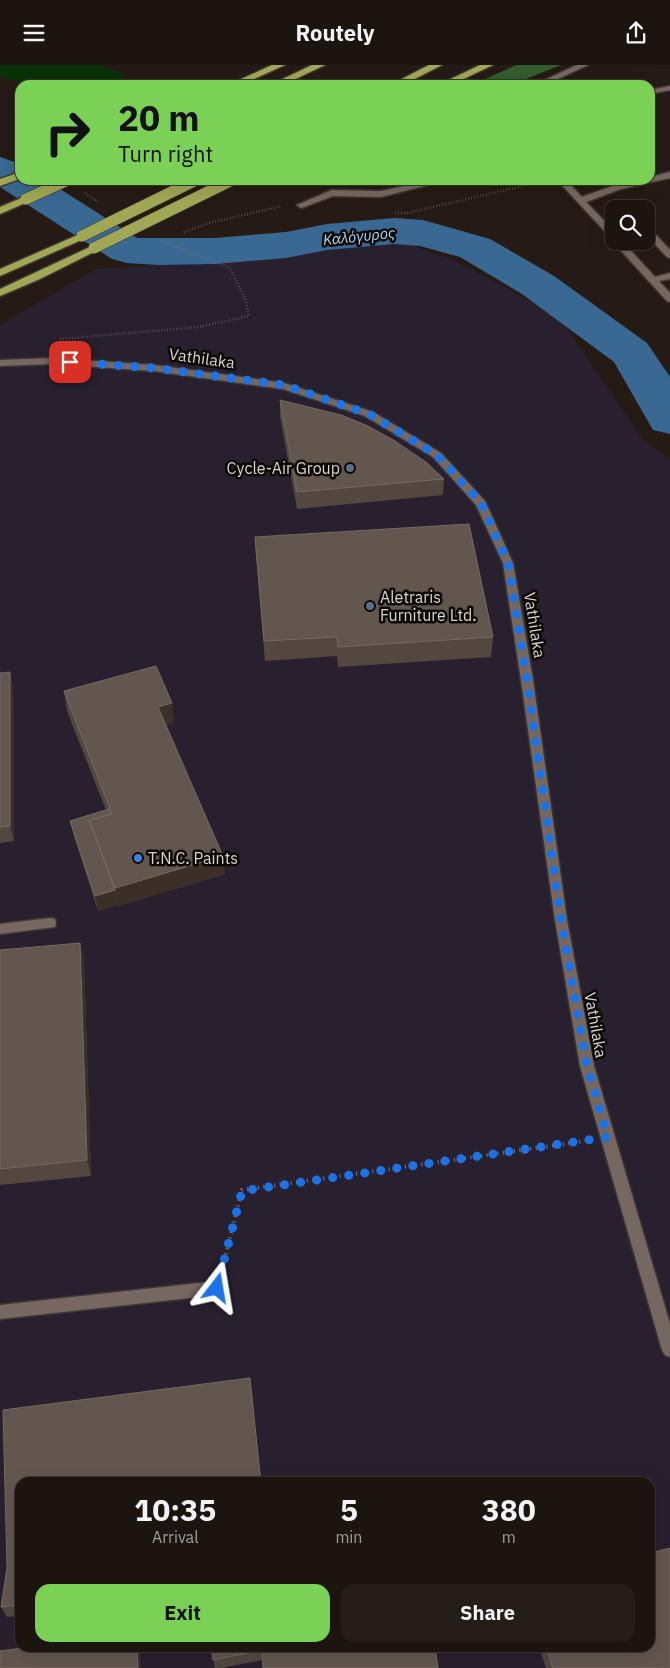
<!DOCTYPE html>
<meta charset="utf-8">
<style>
:root{--surface:#1c140f;--page:#251d18;--text:#f1f3f6;--muted:#a09e9e;--line:#3a332f;--accent:#7bd155}
body{margin:0;font-family:"IBM Plex Sans",sans-serif;background:var(--page);color:var(--text);height:100vh;display:flex;flex-direction:column;font-size:19px;white-space:nowrap}
*{box-sizing:border-box;margin:0}
p{font-size:16px;color:var(--muted)}
.icon{flex:none;width:28px;height:28px;fill:none;stroke:currentColor;stroke-width:2;stroke-linecap:round;stroke-linejoin:round}
.map{position:relative;flex:1;overflow:hidden}
.details{position:absolute;left:15px;top:1412px;width:640px;height:175px;display:flex;flex-direction:column;background:var(--surface);border-radius:15px;box-shadow:0 5px 20px #0002,0 0 0 1px var(--line)}
.details>*{flex:none}
.banner{position:absolute;left:15px;top:15px;width:640px;height:105px;border-radius:15px;box-shadow:0 5px 20px #0002,0 0 0 1px var(--line);background:#7bd155;color:#111;overflow:hidden}
.fabs{position:absolute;left:605px;top:135px;display:grid;gap:10px}
.fabs a{display:grid;place-items:center;width:50px;height:50px;border-radius:10px;background:var(--surface);box-shadow:0 5px 20px #0002,0 0 0 1px var(--line);font-size:25px}
.pin{position:absolute;display:grid;place-items:center;width:42px;height:42px;color:#fff;margin:-21px;border-radius:10px;box-shadow:0 2px 8px #0006}
.me{position:absolute;width:55px;margin:-28px;rotate:14deg;stroke-linejoin:round;filter:drop-shadow(0 0 4px #0008)}
.turn{display:flex;align-items:center;gap:18px;height:105px;padding:0 20px;font-size:22px}
.turn .icon{width:65px;height:65px;stroke-width:2.5}
.turn b{display:block;font-size:35px;line-height:42px}
.eta{display:flex;justify-content:space-evenly;align-items:center;height:85px;text-align:center}
.eta b{font-size:30px;font-weight:700;line-height:35px}
.action{display:flex;gap:10px;margin-top:auto;padding:10px 20px}
.action a{flex:1;height:58px;border-radius:15px;background:var(--accent);color:#111;font-size:20px;font-weight:700;line-height:58px;text-align:center}
.action a+a{background:var(--page);color:var(--text)}
header{display:flex;justify-content:space-between;align-items:center;height:65px;padding:0 20px;background:var(--surface);font-size:22px;font-weight:700}
.map>svg:first-child{display:block}
.industrial{fill:#29202f;fill-rule:evenodd}
.green{fill:#093106}
.forest{fill:#335c2f}
.lines{fill:none;stroke-linecap:round;stroke-linejoin:round}
.river{fill:#396993;fill-rule:evenodd}
.minor-casing{stroke:#3f3733;stroke-width:3}
.highway-casing{stroke:#3f3733;stroke-width:3}
.path-far1{stroke:#7f7670;stroke-width:2.5;stroke-dasharray:0.5 2.5;stroke-linecap:butt}
.path{stroke:#7f7670;stroke-width:4;stroke-dasharray:1 4.5;stroke-linecap:butt}
.minor{fill:#766861;fill-rule:evenodd}
.highway{fill:#a1a855;fill-rule:evenodd}
.highway-bridge-casing{stroke:#3f3733;stroke-width:12;stroke-linecap:butt}
.highway-bridge{stroke:#a1a855;stroke-width:11}
.wall{fill:#534740}
.shaded-wall{fill:#3b2f28}
.building{fill:#62564f;stroke:#756a64}
.route{stroke:#1a73e8;stroke-width:9;stroke-dasharray:0 16.2}
.service-dot{fill:#5c6f8a;stroke:#0b0705;stroke-width:2}
.shop-dot{fill:#3f7fe0;stroke:#0b0705;stroke-width:2}
.labels{text-anchor:middle;dominant-baseline:central;stroke-width:5;stroke-linejoin:round;paint-order:stroke}
.far-water-label{font-size:15px;font-style:italic;fill:#add7fd;stroke:#0b0705}
.street-label{font-size:16px;fill:#dcd4d0;stroke:#0b0705}
.poi-label{font-size:16px;fill:#dcd4d0;stroke:#0b0705;text-anchor:start}
</style>
<header><svg class="icon" aria-label="menu" viewBox="0 0 24 24"><path d="M4 6h16M4 12h16M4 18h16"/></svg>Routely<svg class="icon" aria-label="share" viewBox="0 0 24 24"><path d="M12 15V3M7 8l5-5 5 5M5 13v7h14v-7"/></svg></header>
<div class="map">
<svg width="670" height="1603" viewBox="0 0 670 1603">
<rect width="100%" height="100%" fill="#261b14"/>
<path class="industrial" d="M 396,174 L 459,198 L 558,250 L 642,374 L 670,395 L 670,1603 L 0,1603 L 0,260 L 96,204 L 251,193 ZM 20,1418 L 650,1418 L 650,1582 L 20,1582 Z"/>
<path class="green" d="M 0,0 L 99,0 L 125,9 L 109,20 L 25,20 L 0,11 Z"/>
<path class="forest" d="M 516,0 L 561,0 L 511,20 L 472,20 Z"/>
<g class="lines">
<path class="river" d="M 0,92 L 20,99 L 20,115 L 46,115 L 137,173 L 215,173 L 286,167 L 327,159 L 394,153 L 423,155 L 490,174 L 554,211 L 647,278 L 670,312 L 670,369 L 653,365 L 614,297 L 522,229 L 460,192 L 420,181 L 394,179 L 327,185 L 286,193 L 215,199 L 158,200 L 127,198 L 112,194 L 0,122 Z"/>
<g class="minor-casing">
<g id="minor">
<path d="M 577,0 L 588,0 L 545,20 L 534,20 Z"/>
<path d="M 670,21 L 670,25 L 650,29 L 650,25 Z"/>
<path d="M 670,107 L 670,113 L 621,124 L 586,137 L 614,166 L 614,176 L 622,176 L 655,212 L 670,208 L 670,214 L 659,216 L 670,228 L 670,237 L 667,236 L 614,178 L 613,175 L 557,115 L 566,115 L 582,132 C 604,124 626,115 650,115 L 650,112 Z"/>
<path d="M 432,115 L 448,115 L 381,132 L 333,131 L 304,142 L 301,143 L 297,140 L 332,125 L 381,126 Z"/>
<path d="M 653,169 L 656,170 L 670,185 L 670,193 L 667,192 L 650,174 L 650,170 Z"/>
<path d="M 53,293 L 154,300 L 284,318 L 373,347 L 441,388 L 485,436 L 513,498 L 533,615 L 567,855 L 594,1001 L 670,1259 L 670,1292 L 665,1290 L 662,1285 L 580,1001 L 555,855 L 521,615 L 503,498 L 476,440 L 433,392 L 365,351 L 283,324 L 154,306 L 53,299 L 0,301 L 0,295 Z"/>
<path d="M 50,853 L 55,854 L 56,858 L 55,862 L 0,869 L 0,859 Z"/>
<path d="M 217,1216 L 222,1218 L 224,1223 L 222,1228 L 217,1230 L 0,1254 L 0,1240 Z"/>
</g>
</g>
<g class="highway-casing">
<g id="highway">
<path d="M 272,0 L 285,0 L 241,20 L 228,20 Z"/>
<path d="M 312,0 L 325,0 L 283,20 L 270,20 Z"/>
<path d="M 429,0 L 442,0 L 403,20 L 390,20 Z"/>
<path d="M 480,0 L 493,0 L 451,20 L 438,20 Z"/>
<path d="M 20,107 L 20,114 L 0,121 L 0,114 Z"/>
<path d="M 26,131 L 31,134 L 30,136 L 0,149 L 0,142 Z"/>
<path d="M 82,168 L 87,171 L 86,173 L 0,211 L 0,204 Z"/>
<path d="M 94,180 L 99,183 L 98,185 L 40,214 L 0,231 L 0,224 Z"/>
</g>
</g>
<g class="path-far1">
<path d="M 85,128 L 98,137"/>
<path d="M 395,148 L 407,148 L 540,117"/>
<path d="M 184,167 L 209,158 L 282,141"/>
<path d="M 60,274 L 199,262 L 249,251 L 245,233 L 230,203 L 161,176"/>
</g>
<path class="path" d="M 223,1200 L 242,1125 L 585,1076"/>
<use href="#minor" class="minor"/>
<use href="#highway" class="highway"/>
<g class="highway-bridge-casing">
<g id="highway-bridge">
<path d="M 26,134 L 68,115"/>
<path d="M 82,171 L 196,115"/>
<path d="M 94,183 L 232,115"/>
</g>
</g>
<use href="#highway-bridge" class="highway-bridge"/>
</g>
<g class="wall">
<path d="M 280,335 L 444,414 L 443,430 L 297,444 L 280,351 Z"/>
<path d="M 255,472 L 493,572 L 491,592 L 338,602 L 337,591 L 265,596 L 256,491 Z"/>
<path d="M 10,607 L 13,623 L 14,776 L 0,778 L 0,608 Z"/>
<path d="M 64,626 L 174,657 L 166,660 L 225,809 L 118,841 L 118,840 L 98,846 L 74,771 L 70,756 L 106,745 L 67,646 Z"/>
<path d="M 80,878 L 84,896 L 91,1111 L 0,1120 L 0,885 Z"/>
<path d="M 20,1418 L 20,1551 L 7,1552 L 1,1542 Z"/>
<path d="M 211,1582 L 435,1582 L 263,1595 L 221,1603 L 215,1603 Z"/>
<path d="M 539,1582 L 650,1582 L 670,1603 L 546,1603 Z"/>
</g>
<g class="shaded-wall">
<path d="M 10,607 L 13,623 L 14,776 L 10,761 Z"/>
<path d="M 172,638 L 174,657 L 161,661 L 158,642 Z"/>
<path d="M 223,791 L 225,809 L 118,841 L 115,823 Z"/>
<path d="M 115,825 L 118,840 L 98,846 L 95,831 Z"/>
<path d="M 80,878 L 84,896 L 91,1111 L 87,1095 Z"/>
<path d="M 137,1582 L 140,1582 L 141,1603 L 138,1603 Z"/>
</g>
<g class="building">
<path d="M 280,335 L 341,350 L 368,361 L 395,376 L 426,397 L 444,414 L 297,427 Z"/>
<path d="M 469,459 L 493,572 L 338,582 L 337,572 L 264,576 L 255,472 Z"/>
<path d="M 156,601 L 172,638 L 158,642 L 223,791 L 115,823 L 89,755 L 112,749 L 64,626 Z"/>
<path d="M 10,607 L 10,761 L 0,762 L 0,608 Z"/>
<path d="M 109,744 L 111,749 L 89,755 L 115,825 L 95,831 L 70,756 Z"/>
<path d="M 80,878 L 87,1095 L 0,1104 L 0,885 Z"/>
<path d="M 250,1313 L 261,1418 L 20,1418 L 20,1540 L 1,1542 L 7,1503 L 3,1345 Z"/>
<path d="M 670,1483 L 670,1603 L 553,1603 L 546,1582 L 650,1582 L 650,1488 Z"/>
<path d="M 30,1582 L 137,1582 L 138,1603 L 0,1603 L 0,1586 Z"/>
<path d="M 211,1582 L 435,1582 L 438,1603 L 263,1603 L 262,1585 L 213,1595 Z"/>
</g>
<g class="lines">
<path class="route" d="M 70,297 L 154,303 L 284,320 L 369,349 L 437,390 L 481,438 L 508,498 L 527,615 L 561,855 L 587,1001 L 608,1072 L 242,1126 L 217,1223"/>
</g>
<g class="service-dot">
<circle cx="350" cy="403" r="5"/>
<circle cx="370" cy="541" r="5"/>
</g>
<circle class="shop-dot" cx="138" cy="793" r="5"/>
<g class="labels">
<g class="far-water-label">
<text transform="translate(359 171) rotate(-6)">Καλόγυρος</text>
</g>
<g class="street-label">
<text transform="translate(202 293) rotate(8)">Vathilaka</text>
<text transform="translate(535 560) rotate(81)">Vathilaka</text>
<text transform="translate(596 960) rotate(80)">Vathilaka</text>
</g>
<g class="poi-label">
<text x="340" y="403" text-anchor="end">Cycle-Air Group</text>
<text x="380" y="532">Aletraris<tspan x="380" dy="18">Furniture Ltd.</tspan></text>
<text x="148" y="793">T.N.C. Paints</text>
</g>
</g>
</svg>
<div class="fabs">
<a><svg class="icon" aria-label="search" viewBox="0 0 24 24"><circle cx="10" cy="10" r="6"/><path d="M15 15l6 6"/></svg></a>
</div>
<div class="pin" style="left:70px;top:297px;background:#d93025"><svg class="icon" aria-label="arrive" viewBox="0 0 24 24"><path d="M6 21V4h12l-3 4 3 4H6"/></svg></div>
<svg class="me" style="left:217px;top:1223px" viewBox="-20 -20 40 40"><path d="M0-17L14 15 0 8-14 15z" fill="#1a73e8" stroke="#fff" stroke-width="4"/></svg>
<div class="banner">
<div class="turn"><svg class="icon" aria-label="right" viewBox="0 0 24 24"><path d="M7 20v-9h11M14 6l5 5-5 5"/></svg><div><b>20 m</b>Turn right</div></div>
</div>
<section class="details">
<div class="eta">
<div><b>10:35</b><p>Arrival</p></div>
<div><b>5</b><p>min</p></div>
<div><b>380</b><p>m</p></div>
</div>
<div class="action"><a>Exit</a><a>Share</a></div>
</section>
</div>
